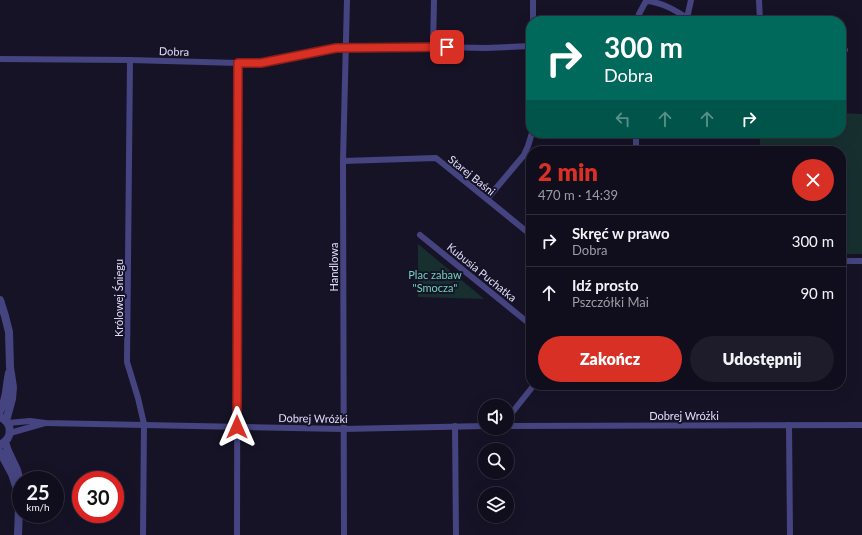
<!DOCTYPE html>
<html lang="pl">
<meta charset="utf-8">
<style>
:root{--surface:#100e1d;--page:#1e1c2a;--text:#f1f3f6;--muted:#9c9ca4;--line:#302e3b;--accent:#d93025}
body{margin:0;font-family:Lato,sans-serif;background:var(--page);color:var(--text);height:100vh;display:flex;flex-direction:column;font-size:15px;white-space:nowrap}
*{box-sizing:border-box;margin:0}
p{font-size:13px;color:var(--muted)}
.icon{flex:none;width:22px;height:22px;fill:none;stroke:currentColor;stroke-width:2;stroke-linecap:round;stroke-linejoin:round}
.map{position:relative;flex:1;overflow:hidden}
.details{position:absolute;left:526px;top:146px;width:320px;height:244px;display:flex;flex-direction:column;background:var(--surface);border-radius:16px;box-shadow:0 4px 16px #0002,0 0 0 1px var(--line)}
.details>*{flex:none}
.top-card{position:absolute;left:526px;top:16px;width:320px;height:122px;border-radius:16px;box-shadow:0 4px 16px #0002,0 0 0 1px var(--line);background:#00695c;color:#fff;overflow:hidden}
.buttons{position:absolute;left:478px;top:399px;display:grid;gap:8px}
.buttons a{display:grid;place-items:center;width:36px;height:36px;border-radius:50%;background:var(--surface);box-shadow:0 4px 16px #0002,0 0 0 1px var(--line);font-size:20px}
.speed{position:absolute;left:12px;top:471px;display:flex;gap:8px;font-size:20px;font-weight:700;text-align:center}
.speed>*{display:grid;place-content:center;width:52px;height:52px;border-radius:50%;background:var(--surface);box-shadow:0 4px 16px #0002,0 0 0 1px var(--line);line-height:1}
.speed small{font-size:10px;font-weight:400}
.speed .limit{border:6px solid #d22;background:#fff;color:#111}
.pin{position:absolute;display:grid;place-items:center;width:34px;height:34px;color:#fff;margin:-17px;border-radius:8px;box-shadow:0 2px 6px #0006}
.me{position:absolute;width:44px;margin:-22px;rotate:0deg;stroke-linejoin:round;filter:drop-shadow(0 0 3px #0008)}
.turn{display:flex;align-items:center;gap:14px;height:84px;padding:0 12px;font-size:18px}
.turn .icon{width:52px;height:52px;stroke-width:2.5}
.turn b{display:block;font-size:28px;line-height:34px}
.lanes{display:flex;align-items:center;height:38px;padding:0 12px;background:#0003;justify-content:center;gap:20px;direction:ltr}
.lanes .off{opacity:.35}
.round{display:grid;place-items:center;flex:none;width:42px;height:42px;border-radius:21px;background:var(--page)}
.headline{display:flex;align-items:center;justify-content:space-between;height:68px;padding:0 12px}
h1{font-size:24px;font-weight:800;line-height:30px;color:var(--accent)}
.button{display:flex;gap:8px;margin-top:auto;padding:8px 12px}
.button a{flex:1;height:46px;border-radius:24px;background:var(--accent);color:#fff;font-size:16px;font-weight:800;line-height:46px;text-align:center}
.button a+a{background:var(--page);color:var(--text)}
ul{padding:0;list-style:none}
li{display:flex;align-items:center;gap:12px;height:52px;padding:0 12px;border-top:1px solid var(--line)}
li div{flex:1}
li b{display:block;font-size:15px}
li em{font-style:normal}
.map>svg:first-child{display:block}
.green{fill:#17302f}
.lines{fill:none;stroke-linecap:round;stroke-linejoin:round}
.minor{stroke:#464480;stroke-width:6}
.tertiary{stroke:#464480;stroke-width:8}
.route-casing{stroke:#8d1f18;stroke-width:10}
.route{stroke:#d93025;stroke-width:7}
.labels{text-anchor:middle;dominant-baseline:central;stroke-width:4;stroke-linejoin:round;paint-order:stroke}
.street-label{font-size:11px;fill:#e0ddfb;stroke:#161327}
.park-label{font-size:11px;fill:#70d3bb;stroke:#161327}
</style>
<div class="map">
<svg width="862" height="535" viewBox="0 0 862 535">
<rect width="100%" height="100%" fill="#161327"/>
<g class="green">
<path d="M 841,113 L 862,114 L 862,254 L 841,254 L 841,151 L 760,151 L 760,133 L 841,133 Z"/>
<path d="M 418,244 L 484,299 L 418,297 Z"/>
</g>
<g class="lines">
<g class="minor">
<path d="M 759,0 L 760,21"/>
<path d="M 646,1 C 663,2 678,12 692,21"/>
<path d="M 687,18 L 691,0"/>
<path d="M 533,21 L 533,0"/>
<path d="M 637,21 L 639,14 L 646,1"/>
<path d="M 433,47 L 434,0"/>
<path d="M 841,50 L 845,50"/>
<path d="M 0,59 L 130,60 L 238,63 L 261,63 L 336,48 L 433,47 L 486,48 L 531,46"/>
<path d="M 130,60 L 127,362 L 138,398 L 144,424 L 143,535"/>
<path d="M 636,133 L 636,151"/>
<path d="M 343,161 L 436,158 L 531,235"/>
<path d="M 487,199 L 524,155 L 528,146 L 532,133"/>
<path d="M 420,235 L 531,325"/>
<path d="M 841,261 L 862,261"/>
<path d="M 507,419 L 534,385"/>
<path d="M 8,423 L 30,421 L 45,423 L 343,429 L 485,426"/>
<path d="M 789,425 L 790,535"/>
<path d="M 455,426 L 456,535"/>
<path d="M 507,426 L 862,425"/>
<path d="M 10,433 L 45,423"/>
<path d="M 237,535 L 238,63"/>
<path d="M 344,535 L 343,161 L 347,0"/>
</g>
<g class="tertiary">
<path d="M 0,300 L 5,316 L 9,332 L 10,367 L 13,387 L 12,399 L 6,421"/>
<path d="M 0,411 C 7,400 6,386 9,373"/>
<path d="M 0,417 C 13,423 13,438 0,445"/>
<path d="M 5,442 L 8,451 L 17,470 L 20,481 L 18,535"/>
<path d="M 0,452 L 12,474 L 16,486"/>
</g>
</g>
<g class="lines">
<g class="route-casing">
<path id="route" d="M 237,427 L 238,63 L 261,63 L 336,48 L 447,47"/>
</g>
<use href="#route" class="route"/>
</g>
<g class="labels">
<g class="street-label">
<text transform="translate(174 51) rotate(2)">Dobra</text>
<text transform="translate(472 175) rotate(39)">Starej Baśni</text>
<text transform="translate(333 267) rotate(-90)">Handlowa</text>
<text transform="translate(482 272) rotate(39)">Kubusia Puchatka</text>
<text transform="translate(118 298) rotate(-90)">Królowej Śniegu</text>
<text x="684" y="415">Dobrej Wróżki</text>
<text transform="translate(313 418) rotate(1)">Dobrej Wróżki</text>
</g>
<g class="park-label">
<text x="435" y="274">Plac zabaw<tspan x="435" dy="13">"Smocza"</tspan></text>
</g>
</g>
</svg>
<div class="buttons">
<a><svg class="icon" aria-label="sound" viewBox="0 0 24 24"><path d="M4 9h4l5-4v14l-5-4H4zM17 9q2 3 0 6"/></svg></a>
<a><svg class="icon" aria-label="search" viewBox="0 0 24 24"><circle cx="10" cy="10" r="6"/><path d="M15 15l6 6"/></svg></a>
<a><svg class="icon" aria-label="layers" viewBox="0 0 24 24"><path d="M12 4l9 5-9 5-9-5zM3 14l9 5 9-5"/></svg></a>
</div>
<div class="speed"><div>25<small>km/h</small></div><div class="limit">30</div></div>
<div class="pin" style="left:447px;top:47px;background:#d93025"><svg class="icon" aria-label="arrive" viewBox="0 0 24 24"><path d="M6 21V4h12l-3 4 3 4H6"/></svg></div>
<svg class="me" style="left:237px;top:427px" viewBox="-20 -20 40 40"><path d="M0-17L14 15 0 8-14 15z" fill="#d93025" stroke="#fff" stroke-width="4"/></svg>
<div class="top-card">
<div class="turn"><svg class="icon" aria-label="right" viewBox="0 0 24 24"><path d="M7 20v-9h11M14 6l5 5-5 5"/></svg><div><b>300 m</b>Dobra</div></div>
<div class="lanes"><svg class="icon off" aria-label="left" viewBox="0 0 24 24"><path d="M17 20v-9H6M10 6l-5 5 5 5"/></svg><svg class="icon off" aria-label="ahead" viewBox="0 0 24 24"><path d="M12 20V5M6 11l6-6 6 6"/></svg><svg class="icon off" aria-label="ahead" viewBox="0 0 24 24"><path d="M12 20V5M6 11l6-6 6 6"/></svg><svg class="icon" aria-label="right" viewBox="0 0 24 24"><path d="M7 20v-9h11M14 6l5 5-5 5"/></svg></div>
</div>
<section class="details">
<div class="headline"><div><h1>2 min</h1><p>470 m · 14:39</p></div><a class="round" style="background:#d93025;color:#fff"><svg class="icon" aria-label="close" viewBox="0 0 24 24"><path d="M6 6l12 12M18 6L6 18"/></svg></a></div>
<ul>
<li><svg class="icon" aria-label="right" viewBox="0 0 24 24"><path d="M7 20v-9h11M14 6l5 5-5 5"/></svg><div><b>Skręć w prawo</b><p>Dobra</p></div><em>300 m</em></li>
<li><svg class="icon" aria-label="ahead" viewBox="0 0 24 24"><path d="M12 20V5M6 11l6-6 6 6"/></svg><div><b>Idź prosto</b><p>Pszczółki Mai</p></div><em>90 m</em></li>
</ul>
<div class="button"><a>Zakończ</a><a>Udostępnij</a></div>
</section>
</div>
